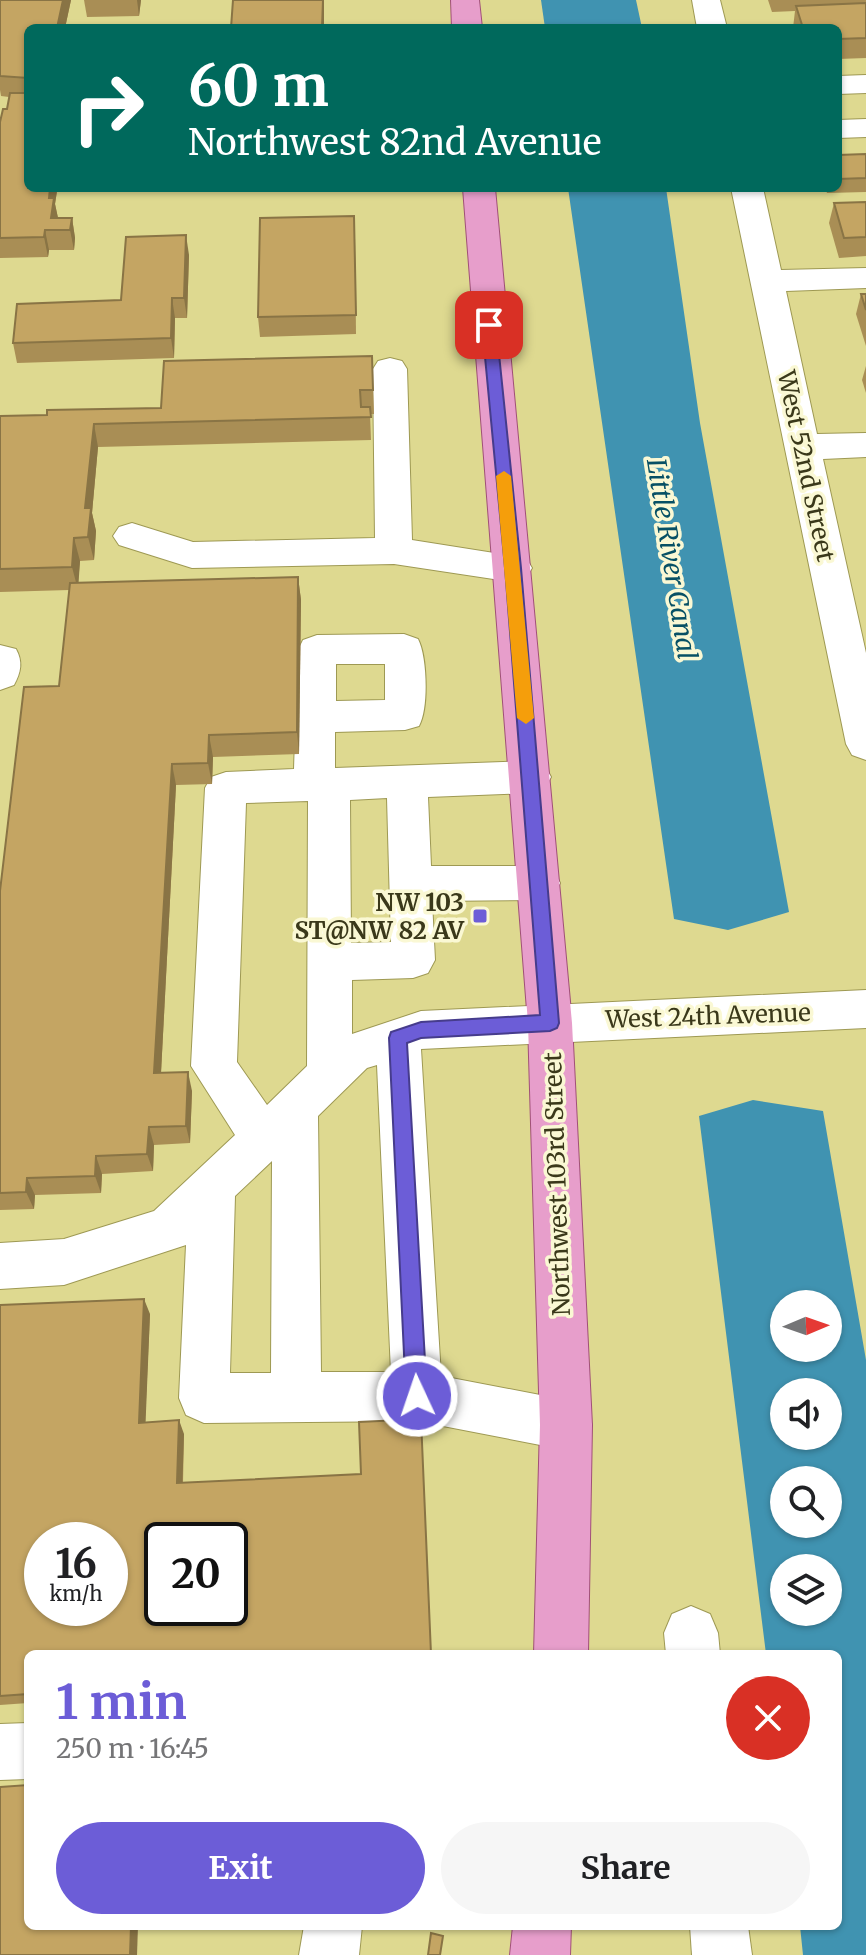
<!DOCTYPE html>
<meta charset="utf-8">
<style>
:root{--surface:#fff;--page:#f6f6f6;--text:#202124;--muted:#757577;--accent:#6c5dd7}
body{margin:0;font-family:Merriweather,serif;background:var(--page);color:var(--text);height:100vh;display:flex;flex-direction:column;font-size:30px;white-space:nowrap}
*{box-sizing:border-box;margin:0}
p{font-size:26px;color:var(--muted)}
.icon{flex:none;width:44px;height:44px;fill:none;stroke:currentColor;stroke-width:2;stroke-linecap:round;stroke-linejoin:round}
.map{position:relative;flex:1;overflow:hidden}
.side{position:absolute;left:24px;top:1650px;width:818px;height:280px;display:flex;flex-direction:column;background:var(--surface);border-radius:12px;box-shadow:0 2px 6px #0004}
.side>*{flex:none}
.top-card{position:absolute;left:24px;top:24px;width:818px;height:168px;border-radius:12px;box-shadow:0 2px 6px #0004;background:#00695c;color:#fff;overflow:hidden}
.needle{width:52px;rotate:88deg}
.tools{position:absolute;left:770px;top:1290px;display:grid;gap:16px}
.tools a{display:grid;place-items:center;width:72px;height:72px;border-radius:50%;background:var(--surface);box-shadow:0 2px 6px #0004;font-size:40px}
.speed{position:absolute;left:24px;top:1522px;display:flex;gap:16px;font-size:40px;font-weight:700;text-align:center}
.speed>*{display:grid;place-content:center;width:104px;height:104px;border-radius:50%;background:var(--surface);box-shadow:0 2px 6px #0004;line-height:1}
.speed small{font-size:20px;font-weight:400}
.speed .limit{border:4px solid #111;border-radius:12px;background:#fff;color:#111}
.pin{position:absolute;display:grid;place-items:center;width:68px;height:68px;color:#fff;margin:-34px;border-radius:16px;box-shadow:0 4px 12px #0006}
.me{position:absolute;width:88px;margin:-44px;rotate:357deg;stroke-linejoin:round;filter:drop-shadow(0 0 6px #0008)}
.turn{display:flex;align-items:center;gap:28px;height:168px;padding:0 32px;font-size:36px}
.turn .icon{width:104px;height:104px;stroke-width:2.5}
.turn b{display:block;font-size:56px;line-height:68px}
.round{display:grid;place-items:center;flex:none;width:84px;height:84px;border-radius:42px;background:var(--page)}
.head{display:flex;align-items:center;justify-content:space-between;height:136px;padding:0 32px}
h1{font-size:48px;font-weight:700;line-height:60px;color:var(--accent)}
.button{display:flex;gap:16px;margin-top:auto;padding:16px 32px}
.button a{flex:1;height:92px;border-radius:48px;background:var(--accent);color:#fff;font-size:32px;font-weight:700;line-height:92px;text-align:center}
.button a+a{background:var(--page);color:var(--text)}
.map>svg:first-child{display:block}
.water{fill:#4093b1;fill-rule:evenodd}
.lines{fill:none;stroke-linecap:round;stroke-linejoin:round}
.minor-casing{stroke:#9e9953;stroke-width:2}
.major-casing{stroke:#a05077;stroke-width:2}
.minor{fill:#fff;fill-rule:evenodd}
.major{fill:#e79ecb;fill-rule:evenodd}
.wall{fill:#a98e55}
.shaded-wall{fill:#897445}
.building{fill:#c4a563;stroke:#897445;stroke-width:2;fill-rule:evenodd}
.route{fill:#6c5dd7;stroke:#463c8c;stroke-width:2}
.slow{fill:#f59e0b}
.poi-dot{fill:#6c5dd7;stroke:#faf8d4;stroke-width:3}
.labels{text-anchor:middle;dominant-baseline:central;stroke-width:7;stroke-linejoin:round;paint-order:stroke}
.street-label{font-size:24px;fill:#3a381a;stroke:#faf8d4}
.poi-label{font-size:24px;font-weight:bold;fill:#3a381a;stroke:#faf8d4;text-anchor:end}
.water-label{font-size:26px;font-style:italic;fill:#075065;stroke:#faf8d4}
</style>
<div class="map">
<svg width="866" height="1955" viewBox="0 0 866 1955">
<rect width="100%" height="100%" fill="#ded990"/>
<g class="water">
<path d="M 541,0 L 636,0 L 642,28 L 545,28 Z"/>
<path d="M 568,188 L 666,188 L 700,423 L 789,912 L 728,930 L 674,919 Z"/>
<path d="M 753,1100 L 823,1111 L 866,1360 L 866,1955 L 803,1955 L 800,1926 L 838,1926 L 838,1654 L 766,1654 L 699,1116 ZM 784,1304 L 828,1304 L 828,1348 L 784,1348 ZM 784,1392 L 828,1392 L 828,1436 L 784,1436 ZM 784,1480 L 828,1480 L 828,1524 L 784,1524 ZM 784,1568 L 828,1568 L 828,1612 L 784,1612 Z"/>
</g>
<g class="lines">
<g class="minor-casing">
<g id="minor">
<path d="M 692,0 L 720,0 L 727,28 L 697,28 Z"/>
<path d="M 866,75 L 866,93 L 838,94 L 838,76 Z"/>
<path d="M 866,119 L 866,137 L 838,138 L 838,120 Z"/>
<path d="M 731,188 L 763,188 L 781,270 L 866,268 L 866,288 L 786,291 L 817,434 L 866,433 L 866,457 L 823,459 L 866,653 L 866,760 L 852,755 L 846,744 Z"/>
<path d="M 390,358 L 402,361 L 407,369 L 412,540 L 526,558 L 532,568 L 526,578 L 513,582 L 394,564 L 192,568 L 119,545 L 113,536 L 119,527 L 132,523 L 193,542 L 375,538 L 373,369 L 378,361 Z"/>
<path d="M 404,634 L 418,639 C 427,656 429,708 419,726 L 405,730 L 335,732 L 335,768 L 531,761 L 545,766 L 551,777 L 545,788 L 531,793 L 428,797 L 431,866 L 539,866 L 554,871 L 560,883 L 554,895 L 539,900 L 432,901 L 435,960 L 428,973 L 413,978 L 352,980 L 352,1034 L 421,1011 L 866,990 L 866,1028 L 421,1049 L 441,1376 L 566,1400 L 584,1407 L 592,1425 L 584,1443 L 566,1450 L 417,1421 L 204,1423 L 186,1415 L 179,1398 L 186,1245 L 64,1285 L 0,1289 L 0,1243 L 64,1239 L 154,1211 L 235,1135 L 191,1066 L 205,788 L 211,777 L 226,772 L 294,769 L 298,650 L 303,640 L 317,635 ZM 336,664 L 385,664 L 385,700 L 336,701 ZM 387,798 L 391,942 L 351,943 L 350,800 ZM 308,801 L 307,1066 L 267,1105 L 237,1062 L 246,803 ZM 377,1065 L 391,1372 L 321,1372 L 318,1116 L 367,1068 ZM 272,1161 L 271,1373 L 230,1373 L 235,1196 Z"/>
<path d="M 0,645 L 16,649 C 23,662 21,672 14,685 L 0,690 Z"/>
<path d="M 691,1606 L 710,1614 L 718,1633 L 720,1654 L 666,1654 L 664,1633 L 672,1614 Z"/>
<path d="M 28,1723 L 28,1779 L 0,1780 L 0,1724 Z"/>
<path d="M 304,1926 L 362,1926 L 359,1955 L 299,1955 Z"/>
<path d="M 690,1926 L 748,1926 L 752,1955 L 692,1955 Z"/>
</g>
</g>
<g class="major-casing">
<g id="major">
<path d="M 451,0 L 479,0 L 482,28 L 452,28 Z"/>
<path d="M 463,188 L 495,188 L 572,1023 L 592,1425 L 588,1654 L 534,1654 L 540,1425 L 528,1023 Z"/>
<path d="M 513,1926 L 571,1926 L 570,1955 L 510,1955 Z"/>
</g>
</g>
<use href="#minor" class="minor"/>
<use href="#major" class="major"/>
</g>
<g class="wall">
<path d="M 0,0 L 71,0 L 65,28 L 28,28 L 28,188 L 57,191 L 55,204 L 58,218 L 72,218 L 75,238 L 74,250 L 49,250 L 48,257 L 0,258 L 0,122 L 7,109 L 9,97 L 1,96 L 0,90 Z"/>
<path d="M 84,0 L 141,0 L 139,16 L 87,17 Z"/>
<path d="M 768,0 L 866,0 L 866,58 L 838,59 L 838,28 L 793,28 L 795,11 L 772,12 Z"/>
<path d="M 866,154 L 866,192 L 827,193 L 825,188 L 838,188 L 838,155 Z"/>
<path d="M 866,202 L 866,256 L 839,258 L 829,223 L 834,203 Z"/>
<path d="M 355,236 L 356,334 L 260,337 L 258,317 Z"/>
<path d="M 189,255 L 187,318 L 175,318 L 174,358 L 17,363 L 13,343 L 121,300 Z"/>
<path d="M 861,294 L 866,294 L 866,346 L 856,314 Z"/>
<path d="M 372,356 L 374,414 L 370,414 L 371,440 L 98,447 L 92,513 L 96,531 L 94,560 L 80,561 L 78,583 L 298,577 L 301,600 L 299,754 L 213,757 L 212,784 L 176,785 L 161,1073 L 192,1091 L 190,1143 L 154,1145 L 153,1171 L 102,1174 L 101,1193 L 35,1195 L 34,1209 L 0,1210 L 0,891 L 59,686 L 69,590 L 0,592 L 0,416 L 47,415 L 161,408 Z"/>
<path d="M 866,366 L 866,393 L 862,380 Z"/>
<path d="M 0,1305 L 150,1314 L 145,1422 L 184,1434 L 183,1483 L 431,1654 L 28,1654 L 28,1703 L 0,1705 Z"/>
</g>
<g class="shaded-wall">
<path d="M 63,0 L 71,0 L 65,28 L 57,28 Z"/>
<path d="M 137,0 L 141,0 L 139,16 Z"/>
<path d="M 323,0 L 324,0 L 324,28 L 322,28 Z"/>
<path d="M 50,188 L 57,188 L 57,191 L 55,204 L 58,218 L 56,230 L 51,218 L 49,198 Z"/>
<path d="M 72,218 L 75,238 L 74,250 L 70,230 Z"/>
<path d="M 45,230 L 49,250 L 48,257 L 44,237 Z"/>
<path d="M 186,235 L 189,255 L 187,318 L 184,298 Z"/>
<path d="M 172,298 L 175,318 L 174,358 L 171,338 Z"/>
<path d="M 94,424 L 98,447 L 92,513 L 96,531 L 94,560 L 88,537 L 85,508 Z"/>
<path d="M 74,538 L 80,561 L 78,590 L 72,567 Z"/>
<path d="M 298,577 L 301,600 L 299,754 L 297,732 Z"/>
<path d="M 209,735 L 213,757 L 212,784 L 208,763 Z"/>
<path d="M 172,764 L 176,785 L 160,1092 L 154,1073 Z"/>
<path d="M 188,1072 L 192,1091 L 190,1143 L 186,1126 Z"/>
<path d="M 149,1127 L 154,1145 L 153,1171 L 147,1154 Z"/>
<path d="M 96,1156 L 102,1174 L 101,1193 L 95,1176 Z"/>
<path d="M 27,1178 L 35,1195 L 34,1209 L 26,1192 Z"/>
<path d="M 144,1299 L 150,1314 L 145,1436 L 139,1423 Z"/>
<path d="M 179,1420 L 184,1434 L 182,1495 L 177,1483 Z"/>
<path d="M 131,1926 L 138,1926 L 137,1955 L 130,1955 Z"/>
</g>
<g class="building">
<path d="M 0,0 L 63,0 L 57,28 L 28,28 L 28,78 L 0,76 Z"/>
<path d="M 233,0 L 323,0 L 322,28 L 231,28 Z"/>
<path d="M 866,3 L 866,38 L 838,39 L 838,28 L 803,28 L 796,6 Z"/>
<path d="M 10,93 L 28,93 L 28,188 L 50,188 L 49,198 L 54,198 L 51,218 L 72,218 L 70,230 L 45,230 L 44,237 L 0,238 L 0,122 L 3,109 L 7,109 Z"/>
<path d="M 866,154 L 866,178 L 838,179 L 838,155 Z"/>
<path d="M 866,202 L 866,237 L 844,238 L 834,203 Z"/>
<path d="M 354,216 L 356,315 L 258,317 L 260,218 Z"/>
<path d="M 186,235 L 184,298 L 172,298 L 171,338 L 13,343 L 17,304 L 121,300 L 126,237 Z"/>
<path d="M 861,294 L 866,294 L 866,310 Z"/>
<path d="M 372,356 L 373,390 L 360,390 L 361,407 L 370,407 L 371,417 L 94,424 L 85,508 L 91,508 L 88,537 L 74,538 L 72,567 L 0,569 L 0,416 L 47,415 L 47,410 L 161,408 L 164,361 Z"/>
<path d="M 298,577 L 297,732 L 209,735 L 208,763 L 172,764 L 154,1073 L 188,1072 L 186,1126 L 149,1127 L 147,1154 L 96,1156 L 95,1176 L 27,1178 L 26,1192 L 0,1193 L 0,891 L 24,687 L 59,686 L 70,583 Z"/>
<path d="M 144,1299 L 139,1423 L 179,1420 L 177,1483 L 361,1474 L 359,1422 L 421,1419 L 431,1654 L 28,1654 L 28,1694 L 0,1696 L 0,1305 ZM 42,1540 L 110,1540 L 110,1608 L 42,1608 ZM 162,1540 L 230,1540 L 230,1608 L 162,1608 Z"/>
<path d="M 28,1785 L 28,1926 L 131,1926 L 130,1955 L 0,1955 L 0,1787 Z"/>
<path d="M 431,1933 L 443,1936 L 440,1955 L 428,1955 Z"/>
</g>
<path class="route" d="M 489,321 L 496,325 L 521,568 L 559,1023 L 557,1028 L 550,1031 L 421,1038 L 407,1043 L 427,1396 L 424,1404 L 417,1407 L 409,1404 L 406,1396 L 389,1038 L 391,1032 L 421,1022 L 540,1015 L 505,568 L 482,325 Z"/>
<path class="slow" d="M 504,471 L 511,476 L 534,718 L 526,724 L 517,718 L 496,476 Z"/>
<rect class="poi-dot" x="472" y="908" width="16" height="16" rx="4"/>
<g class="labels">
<g class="street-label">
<text transform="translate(806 466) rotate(78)">West 52nd Street</text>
<text transform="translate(708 1016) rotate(-2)">West 24th Avenue</text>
<text transform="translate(557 1184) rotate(-92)">Northwest 103rd Street</text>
</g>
<g class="poi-label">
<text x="464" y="902">NW 103<tspan x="464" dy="28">ST@NW 82 AV</tspan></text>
</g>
<g class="water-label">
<text transform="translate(672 559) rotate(81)">Little River Canal</text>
</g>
</g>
</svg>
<div class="tools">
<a><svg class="needle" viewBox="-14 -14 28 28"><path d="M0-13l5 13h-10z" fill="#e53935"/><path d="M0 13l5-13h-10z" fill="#757577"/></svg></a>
<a><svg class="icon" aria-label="sound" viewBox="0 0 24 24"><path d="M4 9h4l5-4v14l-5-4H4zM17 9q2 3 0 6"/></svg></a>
<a><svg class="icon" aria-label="search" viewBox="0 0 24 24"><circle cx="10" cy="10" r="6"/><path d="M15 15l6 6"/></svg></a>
<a><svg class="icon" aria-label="layers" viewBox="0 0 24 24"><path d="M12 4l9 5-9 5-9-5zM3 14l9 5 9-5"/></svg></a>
</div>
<div class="speed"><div>16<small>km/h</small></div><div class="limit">20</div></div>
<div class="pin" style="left:489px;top:325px;background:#d93025"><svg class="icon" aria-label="arrive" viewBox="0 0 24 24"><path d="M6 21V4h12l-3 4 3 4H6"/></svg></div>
<svg class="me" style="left:417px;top:1396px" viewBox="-20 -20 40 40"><circle r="17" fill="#6c5dd7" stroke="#fff" stroke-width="3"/><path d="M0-11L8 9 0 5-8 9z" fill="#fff"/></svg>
<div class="top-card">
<div class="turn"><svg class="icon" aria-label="right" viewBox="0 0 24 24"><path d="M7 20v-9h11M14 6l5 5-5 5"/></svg><div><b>60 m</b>Northwest 82nd Avenue</div></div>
</div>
<section class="side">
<div class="head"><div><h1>1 min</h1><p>250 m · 16:45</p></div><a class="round" style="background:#d93025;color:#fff"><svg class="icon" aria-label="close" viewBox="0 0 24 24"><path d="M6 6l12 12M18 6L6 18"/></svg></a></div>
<div class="button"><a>Exit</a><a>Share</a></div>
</section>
</div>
